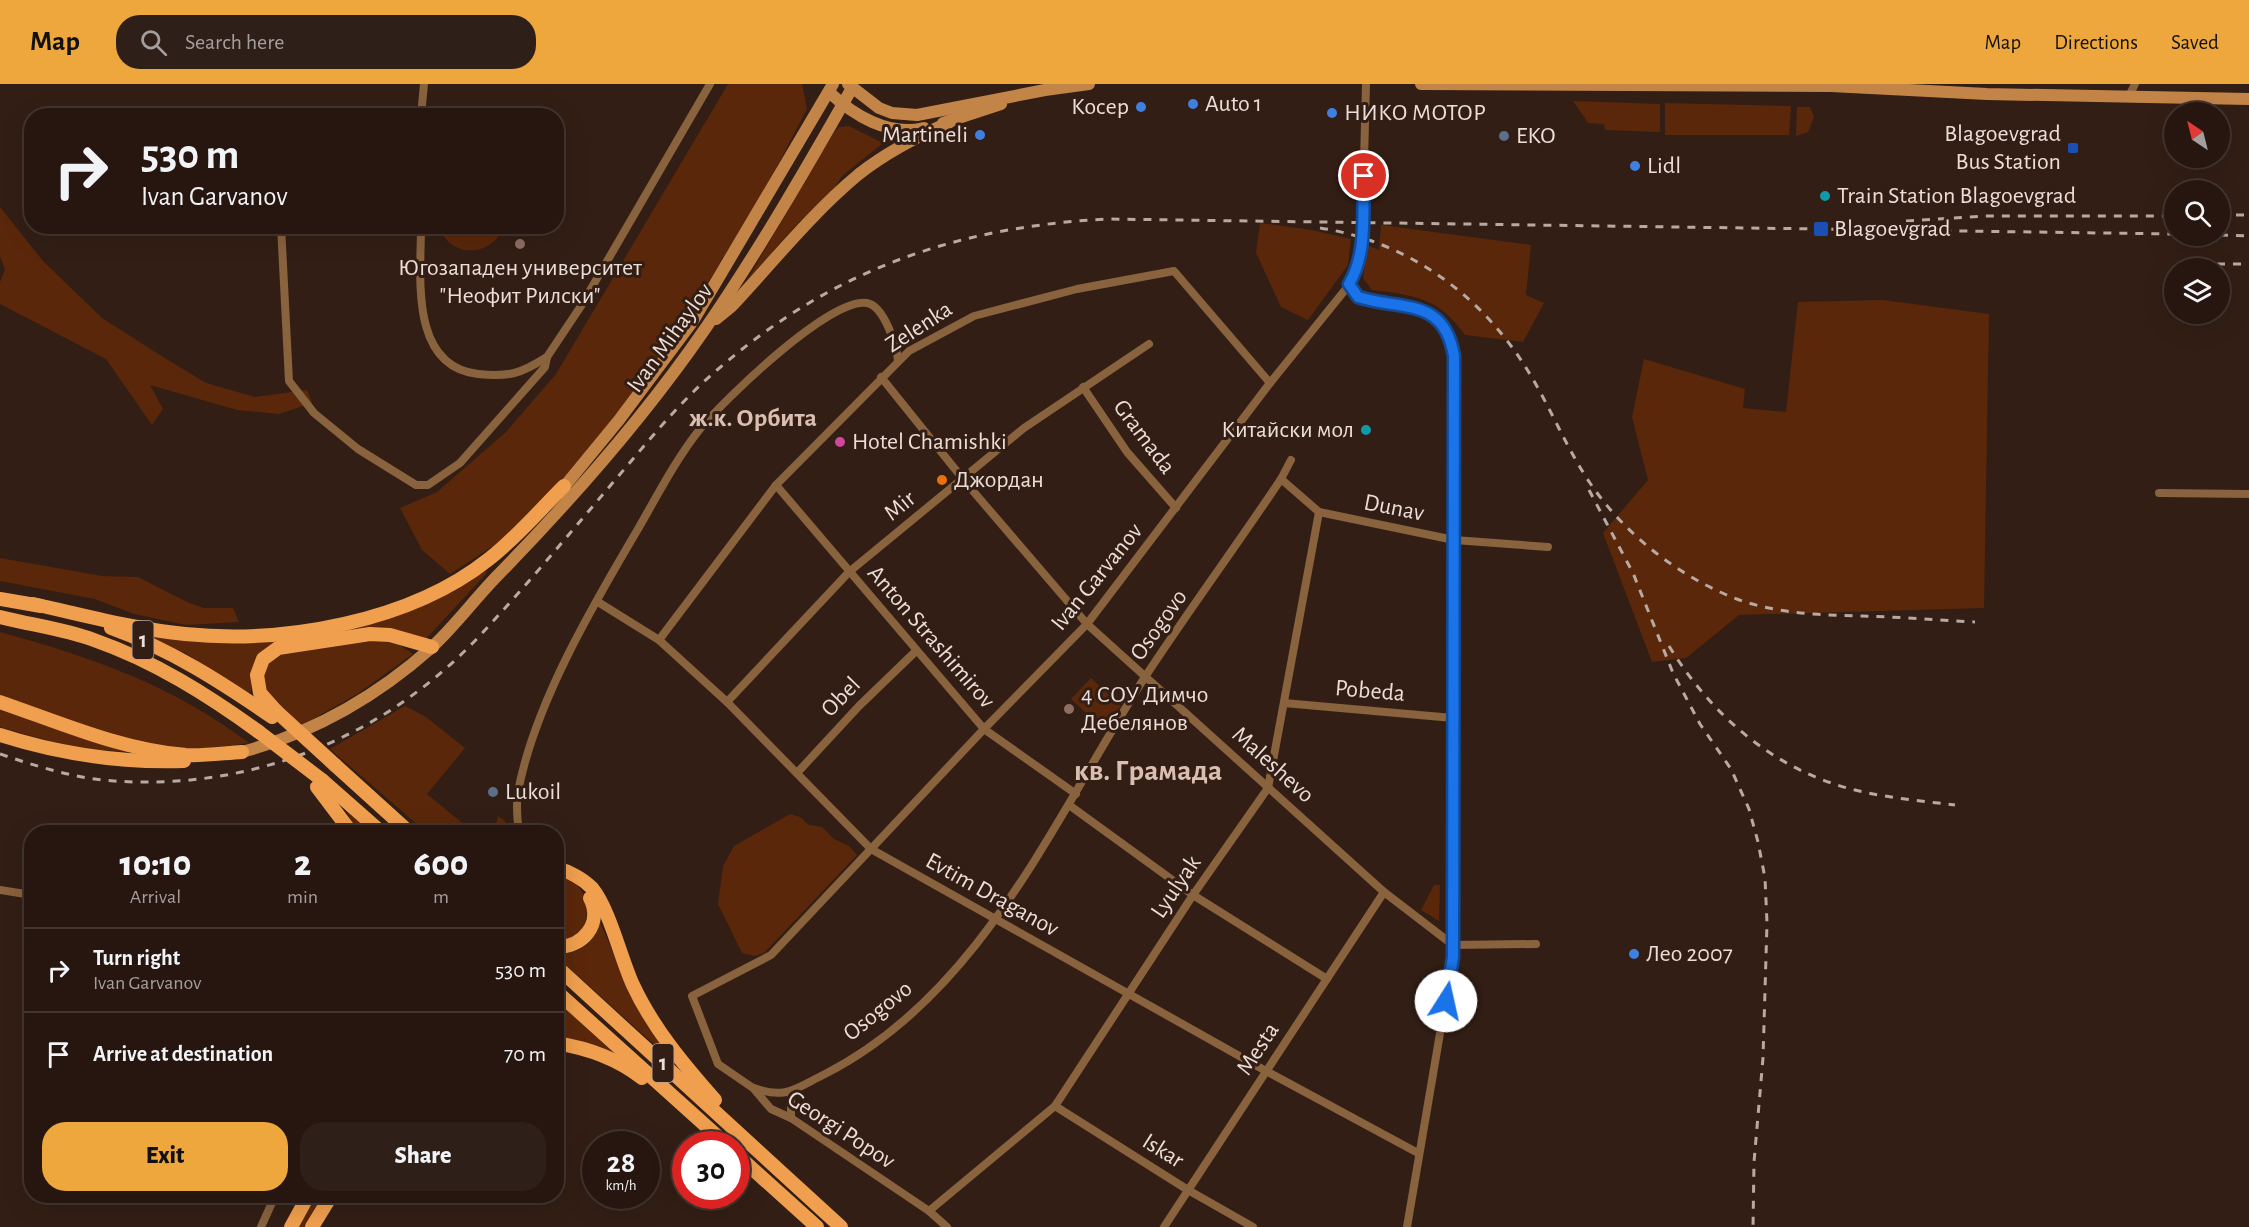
<!DOCTYPE html>
<meta charset="utf-8">
<style>
:root{--surface:#26160f;--page:#2e1f18;--text:#f1f3f6;--muted:#a49f9e;--line:#42352f;--accent:#eea73d}
body{margin:0;font-family:"Alegreya Sans",sans-serif;background:var(--page);color:var(--text);height:100vh;display:flex;flex-direction:column;font-size:22px;white-space:nowrap}
*{box-sizing:border-box;margin:0}
p{font-size:20px;color:var(--muted)}
.icon{flex:none;width:33px;height:33px;fill:none;stroke:currentColor;stroke-width:2;stroke-linecap:round;stroke-linejoin:round}
.map{position:relative;flex:1;overflow:hidden}
.panel{position:absolute;left:24px;top:741px;width:540px;height:378px;display:flex;flex-direction:column;background:var(--surface);border-radius:24px;box-shadow:0 6px 24px #0002,0 0 0 2px var(--line)}
.panel>*{flex:none}
.guide{position:absolute;left:24px;top:24px;width:540px;height:126px;border-radius:24px;box-shadow:0 6px 24px #0002,0 0 0 2px var(--line);background:#26160f;color:var(--text);overflow:hidden}
.needle{width:39px;rotate:325deg}
.tools{position:absolute;left:2164px;top:18px;display:grid;gap:12px}
.tools a{display:grid;place-items:center;width:66px;height:66px;border-radius:50%;background:var(--surface);box-shadow:0 6px 24px #0002,0 0 0 2px var(--line);font-size:30px}
.speed{position:absolute;left:582px;top:1047px;display:flex;gap:12px;font-size:30px;font-weight:700;text-align:center}
.speed>*{display:grid;place-content:center;width:78px;height:78px;border-radius:50%;background:var(--surface);box-shadow:0 6px 24px #0002,0 0 0 2px var(--line);line-height:1}
.speed small{font-size:15px;font-weight:400}
.speed .limit{border:9px solid #d22;background:#fff;color:#111}
.pin{position:absolute;display:grid;place-items:center;width:51px;height:51px;color:#fff;margin:-26px;border:3px solid #fff;border-radius:50%;box-shadow:0 2px 6px #0007}
.me{position:absolute;width:66px;margin:-33px;rotate:10deg;stroke-linejoin:round;filter:drop-shadow(0 0 4px #0008)}
.turn{display:flex;align-items:center;gap:21px;height:126px;padding:0 18px;font-size:27px}
.turn .icon{width:78px;height:78px;stroke-width:2.5}
.turn b{display:block;font-size:42px;line-height:51px}
.eta{display:flex;justify-content:space-evenly;align-items:center;height:102px;text-align:center}
.eta b{font-size:36px;font-weight:800;line-height:42px}
.cta{display:flex;gap:12px;margin-top:auto;padding:12px 18px}
.cta a{flex:1;height:69px;border-radius:24px;background:var(--accent);color:#111;font-size:24px;font-weight:800;line-height:69px;text-align:center}
.cta a+a{background:var(--page);color:var(--text)}
ul{padding:0;list-style:none}
li{display:flex;align-items:center;gap:18px;height:84px;padding:0 18px;border-top:2px solid var(--line)}
li div{flex:1}
li b{display:block;font-size:22px}
li em{font-style:normal}
header{display:flex;align-items:center;gap:36px;box-sizing:border-box;height:84px;padding:0 30px;background:var(--accent);color:#111}
header strong{font-size:28px}
nav{display:flex;gap:33px;margin-inline-start:auto;font-size:21px}
.search{width:420px;height:54px;background:var(--page);display:flex;align-items:center;gap:15px;box-sizing:border-box;padding:0 21px;border-radius:24px;color:var(--muted);font-size:22px}
.map>svg:first-child{display:block}
.green{fill:#5a270a}
.lines{fill:none;stroke-linecap:round;stroke-linejoin:round}
.minor{stroke:#89623e;stroke-width:8}
.secondary{stroke:#c38448;stroke-width:12}
.primary{stroke:#f09f4e;stroke-width:14}
.rail{stroke:#b8a9a2;stroke-width:3;stroke-dasharray:8 8;stroke-linecap:butt}
.primary-bridge{stroke:#f09f4e;stroke-width:14}
.route-casing{stroke:#114b97;stroke-width:15}
.route{stroke:#1a73e8;stroke-width:10}
.shop-dot{fill:#3f7fe0;stroke:#321e14;stroke-width:2}
.service-dot{fill:#5c6f8a;stroke:#321e14;stroke-width:2}
.transit-dot{fill:#1a4fb4;stroke:#321e14;stroke-width:2}
.culture-dot{fill:#0f9aa8;stroke:#321e14;stroke-width:2}
.education-dot{fill:#8d6e63;stroke:#321e14;stroke-width:2}
.hotel-dot{fill:#d1479c;stroke:#321e14;stroke-width:2}
.food-dot{fill:#e8710a;stroke:#321e14;stroke-width:2}
.labels{text-anchor:middle;dominant-baseline:central;stroke-width:6;stroke-linejoin:round;paint-order:stroke}
.shield{fill:#321e14;stroke:#b4a49c;stroke-width:1.5}
.shield-label{font-size:22px;font-weight:bold;fill:#ebddd7}
.poi-label{font-size:24px;fill:#ebddd7;stroke:#321e14;text-anchor:start}
.street-label{font-size:24px;fill:#ebddd7;stroke:#321e14}
.neighbourhood-label{font-size:26px;font-weight:bold;fill:#dabeb1;stroke:#321e14}
.district-label{font-size:30px;font-weight:bold;fill:#dabeb1;stroke:#321e14}
</style>
<header>
<strong>Map</strong>
<div class="search"><svg class="icon" aria-label="search" viewBox="0 0 24 24"><circle cx="10" cy="10" r="6"/><path d="M15 15l6 6"/></svg>Search here</div>
<nav><a>Map</a><a>Directions</a><a>Saved</a></nav>
</header>
<div class="map">
<svg width="2249" height="1143" viewBox="0 0 2249 1143">
<rect width="100%" height="100%" fill="#321e14"/>
<g class="green">
<path d="M 728,0 L 802,0 L 807,25 L 762,111 L 695,220 L 629,315 L 524,442 L 450,490 L 422,466 L 400,424 L 437,408 L 506,348 L 556,290 Z"/>
<path d="M 1573,17 L 1660,20 L 1660,48 L 1605,46 L 1604,40 L 1588,39 Z"/>
<path d="M 1665,19 L 1791,22 L 1789,51 L 1665,51 Z"/>
<path d="M 1797,23 L 1810,23 L 1814,33 L 1808,48 L 1796,52 Z"/>
<path d="M 849,42 L 883,59 L 842,92 L 834,105 L 798,139 L 746,198 L 834,48 L 839,43 Z"/>
<path d="M 0,123 L 43,177 L 102,234 L 163,273 L 206,299 L 255,313 L 307,306 L 312,319 L 279,330 L 237,326 L 150,301 L 163,325 L 152,341 L 106,275 L 0,220 L 0,198 L 5,186 L 0,172 Z"/>
<path d="M 1260,139 L 1312,146 L 1351,155 L 1348,181 L 1308,236 L 1281,223 L 1256,169 Z"/>
<path d="M 1381,141 L 1531,161 L 1526,211 L 1544,219 L 1523,258 L 1465,251 C 1439,214 1415,211 1372,206 L 1363,194 L 1367,161 L 1379,166 Z"/>
<path d="M 440,143 L 440,142 L 503,143 C 494,173 448,175 440,143 Z"/>
<path d="M 1883,216 L 1989,230 L 1984,524 L 1739,531 L 1686,574 L 1652,578 L 1603,449 L 1648,396 L 1632,333 L 1644,275 L 1745,305 L 1743,324 L 1786,328 L 1798,218 Z"/>
<path d="M 0,474 L 102,492 L 138,493 L 187,518 L 204,524 L 233,524 L 239,538 L 186,541 L 134,530 L 95,515 L 0,497 Z"/>
<path d="M 487,484 L 486,490 L 424,557 L 396,547 L 264,566 C 249,584 253,588 251,608 L 248,609 L 185,569 L 126,543 C 199,561 249,564 324,550 C 349,545 375,540 398,529 C 429,516 458,499 487,484 Z"/>
<path d="M 0,548 C 94,574 170,600 249,659 C 223,663 197,666 170,663 C 113,658 59,633 6,614 L 0,611 Z"/>
<path d="M 370,554 L 398,560 L 413,570 L 357,610 L 302,641 L 267,613 L 262,586 L 272,572 L 287,567 Z"/>
<path d="M 1091,594 L 1121,622 L 1101,643 L 1071,615 Z"/>
<path d="M 405,622 L 426,633 L 465,664 L 427,710 L 473,748 L 426,748 L 330,665 Z"/>
<path d="M 0,624 L 140,669 L 75,664 L 3,644 L 0,643 Z"/>
<path d="M 346,726 L 370,748 L 357,748 Z"/>
<path d="M 790,730 L 800,733 L 809,741 L 822,743 L 834,755 L 849,762 L 857,771 L 764,869 L 755,872 L 742,869 L 718,820 L 723,782 L 734,762 Z"/>
<path d="M 498,732 L 505,737 L 509,748 L 494,748 Z"/>
<path d="M 557,791 C 595,795 599,858 557,857 Z"/>
<path d="M 1434,801 L 1440,801 L 1439,837 L 1421,826 Z"/>
<path d="M 599,836 L 617,877 L 676,980 L 557,873 L 556,870 C 582,869 593,861 599,836 Z"/>
<path d="M 558,915 L 624,974 L 557,953 Z"/>
<path d="M 312,1112 L 323,1112 L 305,1143 L 296,1143 Z"/>
</g>
<g class="lines">
<g class="minor">
<path d="M 2129,12 L 2135,0"/>
<path d="M 421,32 L 424,0"/>
<path d="M 281,142 L 289,297 L 314,329 L 358,365 L 416,401 L 428,401 L 460,379 L 545,283 L 547,273 L 581,222 L 710,0"/>
<path d="M 421,142 C 421,192 409,282 478,290 C 510,293 520,290 547,273"/>
<path d="M 1349,200 L 1358,213 C 1403,227 1444,212 1454,272 L 1453,873 L 1407,1143"/>
<path d="M 881,293 L 967,400 L 1087,540 L 1384,808 L 1453,861 L 1536,860"/>
<path d="M 1083,303 L 1127,368 L 1176,424"/>
<path d="M 1281,395 L 1319,428 L 1454,456 L 1548,463"/>
<path d="M 776,401 L 984,645 L 1076,710"/>
<path d="M 2159,409 L 2249,410"/>
<path d="M 598,518 L 659,556 L 727,618 L 871,765 L 1266,987 L 1418,1069"/>
<path d="M 659,556 L 776,401 L 909,267 L 974,232 L 1077,205 L 1174,187 L 1270,299"/>
<path d="M 727,618 L 849,488 L 1024,344 L 1149,260"/>
<path d="M 1284,619 L 1453,634"/>
<path d="M 797,689 L 859,622 L 916,567"/>
<path d="M 1069,721 L 1193,811 L 1327,895"/>
<path d="M 519,748 C 517,735 516,722 518,708 C 534,621 593,521 638,445 C 657,412 676,375 700,345 C 724,316 830,213 867,219 C 884,222 897,262 898,277"/>
<path d="M 0,806 L 32,811"/>
<path d="M 754,1004 C 786,1016 796,1004 825,990 C 982,910 1054,734 1145,593 C 1189,526 1237,461 1281,395 L 1291,376"/>
<path d="M 791,1009 L 791,1034"/>
<path d="M 1055,1022 L 1188,1106 L 1253,1143"/>
<path d="M 929,1127 L 1055,1022 L 1193,811 L 1268,704 L 1319,428"/>
<path d="M 261,1143 L 275,1112"/>
<path d="M 947,1143 L 929,1127 L 791,1034 L 771,1025 L 753,1004 L 718,980 L 692,912 L 771,871 L 984,645 L 1087,540 L 1270,299 L 1345,206 L 1356,189 L 1362,155 L 1366,0"/>
<path d="M 1164,1143 L 1384,808"/>
</g>
<g class="secondary">
<path d="M 848,0 L 879,24 L 892,29 L 917,31 L 1045,6 L 1089,0"/>
<path d="M 1421,0 L 1831,2 L 1987,10 L 2249,15"/>
<path d="M 829,8 C 853,31 889,53 924,44"/>
<path d="M 943,39 L 1001,20"/>
<path d="M 716,235 L 732,222 C 773,178 812,129 859,90 C 887,68 918,52 950,38"/>
<path d="M 559,409 L 619,336 L 693,237 L 833,0"/>
<path d="M 242,668 C 312,649 377,612 431,564 C 456,541 476,513 500,489 C 574,413 645,332 705,245 C 758,168 806,85 852,4"/>
</g>
<g class="primary">
<path d="M 0,515 L 41,522"/>
<path d="M 33,520 C 84,531 134,545 185,550 C 284,560 410,538 489,475 C 516,454 539,427 564,402"/>
<path d="M 0,533 C 31,541 64,545 94,556 C 154,577 208,611 259,648"/>
<path d="M 111,544 C 170,565 221,598 272,633"/>
<path d="M 0,618 C 61,639 122,666 186,671 C 204,672 224,669 242,668"/>
<path d="M 276,627 L 260,609 L 257,591 L 263,575 L 278,564 L 370,550 L 390,551 L 432,563"/>
<path d="M 0,651 C 59,670 121,679 184,677"/>
<path d="M 335,681 L 409,748"/>
<path d="M 322,696 L 381,748"/>
<path d="M 317,703 L 351,748"/>
<path d="M 556,784 C 569,787 583,795 592,804 C 609,824 621,875 633,901 C 653,944 684,981 715,1016"/>
<path d="M 556,863 C 583,864 603,839 590,814"/>
<path d="M 556,882 L 841,1143"/>
<path d="M 556,907 L 726,1060"/>
<path d="M 556,959 C 587,964 618,975 642,994"/>
<path d="M 736,1070 L 817,1143"/>
<path d="M 291,1143 L 308,1112"/>
<path d="M 312,1143 L 331,1112"/>
</g>
<g class="rail">
<path d="M 2220,131 L 2249,131"/>
<path d="M 1906,137 L 1985,132 L 2175,132"/>
<path d="M 1320,144 C 1411,158 1485,214 1531,292 C 1552,327 1567,365 1590,399 C 1622,446 1668,484 1720,508 C 1764,529 1814,531 1862,532 C 1899,533 1937,536 1975,538"/>
<path d="M 2220,151 L 2249,152"/>
<path d="M 2201,180 L 2249,180"/>
<path d="M 1589,406 L 1633,489 L 1673,589 L 1700,640 L 1731,685 L 1749,725 L 1758,758 L 1765,794 L 1767,839 L 1763,974 L 1754,1078 L 1753,1143"/>
<path d="M 1669,562 C 1712,632 1774,686 1855,706 C 1888,714 1922,717 1955,721"/>
<path d="M 0,670 C 33,681 67,692 102,696 C 248,710 387,654 485,546 C 534,493 580,437 627,382 C 655,349 683,315 717,286 C 832,186 955,143 1107,135 L 2175,150"/>
</g>
<g class="primary-bridge">
<path d="M 276,627 L 335,681"/>
<path d="M 259,648 L 322,696"/>
</g>
</g>
<g class="lines">
<g class="route-casing">
<path id="route" d="M 1364,92 C 1362,128 1368,168 1349,200 L 1358,213 C 1403,227 1444,213 1454,272 L 1453,873 L 1446,917"/>
</g>
<use href="#route" class="route"/>
</g>
<g class="shop-dot">
<circle cx="1193" cy="20" r="6"/>
<circle cx="1141" cy="23" r="6"/>
<circle cx="1332" cy="29" r="6"/>
<circle cx="980" cy="51" r="6"/>
<circle cx="1635" cy="82" r="6"/>
<circle cx="1634" cy="870" r="6"/>
</g>
<g class="service-dot">
<circle cx="1504" cy="52" r="6"/>
<circle cx="493" cy="708" r="6"/>
</g>
<g class="transit-dot">
<rect x="2067" y="58" width="12" height="12" rx="3"/>
<rect x="1813" y="137" width="16" height="16" rx="3"/>
</g>
<g class="culture-dot">
<circle cx="1825" cy="112" r="6"/>
<circle cx="1366" cy="346" r="6"/>
</g>
<g class="education-dot">
<circle cx="520" cy="160" r="6"/>
<circle cx="1069" cy="625" r="6"/>
</g>
<circle class="hotel-dot" cx="840" cy="358" r="6"/>
<circle class="food-dot" cx="942" cy="396" r="6"/>
<g class="labels">
<g class="shield">
<rect x="132.5" y="537" width="21" height="38" rx="4.5"/>
<rect x="652.5" y="960" width="21" height="38" rx="4.5"/>
</g>
<g class="shield-label">
<text x="143" y="556">1</text>
<text x="663" y="979">1</text>
</g>
<g class="poi-label">
<text x="1205" y="20">Auto 1</text>
<text x="1129" y="23" text-anchor="end">Косер</text>
<text x="1344" y="29">НИКО МОТОР</text>
<text x="2061" y="50" text-anchor="end">Blagoevgrad<tspan x="2061" dy="28">Bus Station</tspan></text>
<text x="968" y="51" text-anchor="end">Martineli</text>
<text x="1516" y="52">EKO</text>
<text x="1647" y="82">Lidl</text>
<text x="1837" y="112">Train Station Blagoevgrad</text>
<text x="1834" y="145">Blagoevgrad</text>
<text x="520" y="184" text-anchor="middle">Югозападен университет<tspan x="520" dy="28">"Неофит Рилски"</tspan></text>
<text x="1354" y="346" text-anchor="end">Китайски мол</text>
<text x="852" y="358">Hotel Chamishki</text>
<text x="954" y="396">Джордан</text>
<text x="1081" y="611">4 СОУ Димчо<tspan x="1081" dy="28">Дебелянов</tspan></text>
<text x="505" y="708">Lukoil</text>
<text x="1646" y="870">Лео 2007</text>
</g>
<g class="street-label">
<text transform="translate(919 243) rotate(-33)">Zelenka</text>
<text transform="translate(670 254) rotate(-54)">Ivan Mihaylov</text>
<text transform="translate(1144 353) rotate(53)">Gramada</text>
<text transform="translate(900 422) rotate(-39)">Mir</text>
<text transform="translate(1394 424) rotate(11)">Dunav</text>
<text transform="translate(1097 493) rotate(-51)">Ivan Garvanov</text>
<text transform="translate(1159 541) rotate(-55)">Osogovo</text>
<text transform="translate(931 553) rotate(49)">Anton Strashimirov</text>
<text transform="translate(1370 607) rotate(5)">Pobeda</text>
<text transform="translate(841 613) rotate(-46)">Obel</text>
<text transform="translate(1273 681) rotate(42)">Maleshevo</text>
<text transform="translate(1176 803) rotate(-56)">Lyulyak</text>
<text transform="translate(992 811) rotate(29)">Evtim Draganov</text>
<text transform="translate(878 927) rotate(-39)">Osogovo</text>
<text transform="translate(1258 965) rotate(-57)">Mesta</text>
<text transform="translate(841 1046) rotate(33)">Georgi Popov</text>
<text transform="translate(1163 1067) rotate(32)">Iskar</text>
</g>
<g class="neighbourhood-label">
<text x="753" y="334">ж.к. Орбита</text>
</g>
<g class="district-label">
<text x="1148" y="687">кв. Грамада</text>
</g>
</g>
</svg>
<div class="tools">
<a><svg class="needle" viewBox="-14 -14 28 28"><path d="M0-13l5 13h-10z" fill="#e53935"/><path d="M0 13l5-13h-10z" fill="#a49f9e"/></svg></a>
<a><svg class="icon" aria-label="search" viewBox="0 0 24 24"><circle cx="10" cy="10" r="6"/><path d="M15 15l6 6"/></svg></a>
<a><svg class="icon" aria-label="layers" viewBox="0 0 24 24"><path d="M12 4l9 5-9 5-9-5zM3 14l9 5 9-5"/></svg></a>
</div>
<div class="speed"><div>28<small>km/h</small></div><div class="limit">30</div></div>
<div class="pin" style="left:1364px;top:92px;background:#d93025"><svg class="icon" aria-label="arrive" viewBox="0 0 24 24"><path d="M6 21V4h12l-3 4 3 4H6"/></svg></div>
<svg class="me" style="left:1446px;top:917px" viewBox="-20 -20 40 40"><circle r="19" fill="#fff"/><path d="M0-13L10 11 0 6-10 11z" fill="#1a73e8"/></svg>
<div class="guide">
<div class="turn"><svg class="icon" aria-label="right" viewBox="0 0 24 24"><path d="M7 20v-9h11M14 6l5 5-5 5"/></svg><div><b>530 m</b>Ivan Garvanov</div></div>
</div>
<section class="panel">
<div class="eta">
<div><b>10:10</b><p>Arrival</p></div>
<div><b>2</b><p>min</p></div>
<div><b>600</b><p>m</p></div>
</div>
<ul>
<li><svg class="icon" aria-label="right" viewBox="0 0 24 24"><path d="M7 20v-9h11M14 6l5 5-5 5"/></svg><div><b>Turn right</b><p>Ivan Garvanov</p></div><em>530 m</em></li>
<li><svg class="icon" aria-label="arrive" viewBox="0 0 24 24"><path d="M6 21V4h12l-3 4 3 4H6"/></svg><div><b>Arrive at destination</b></div><em>70 m</em></li>
</ul>
<div class="cta"><a>Exit</a><a>Share</a></div>
</section>
</div>
